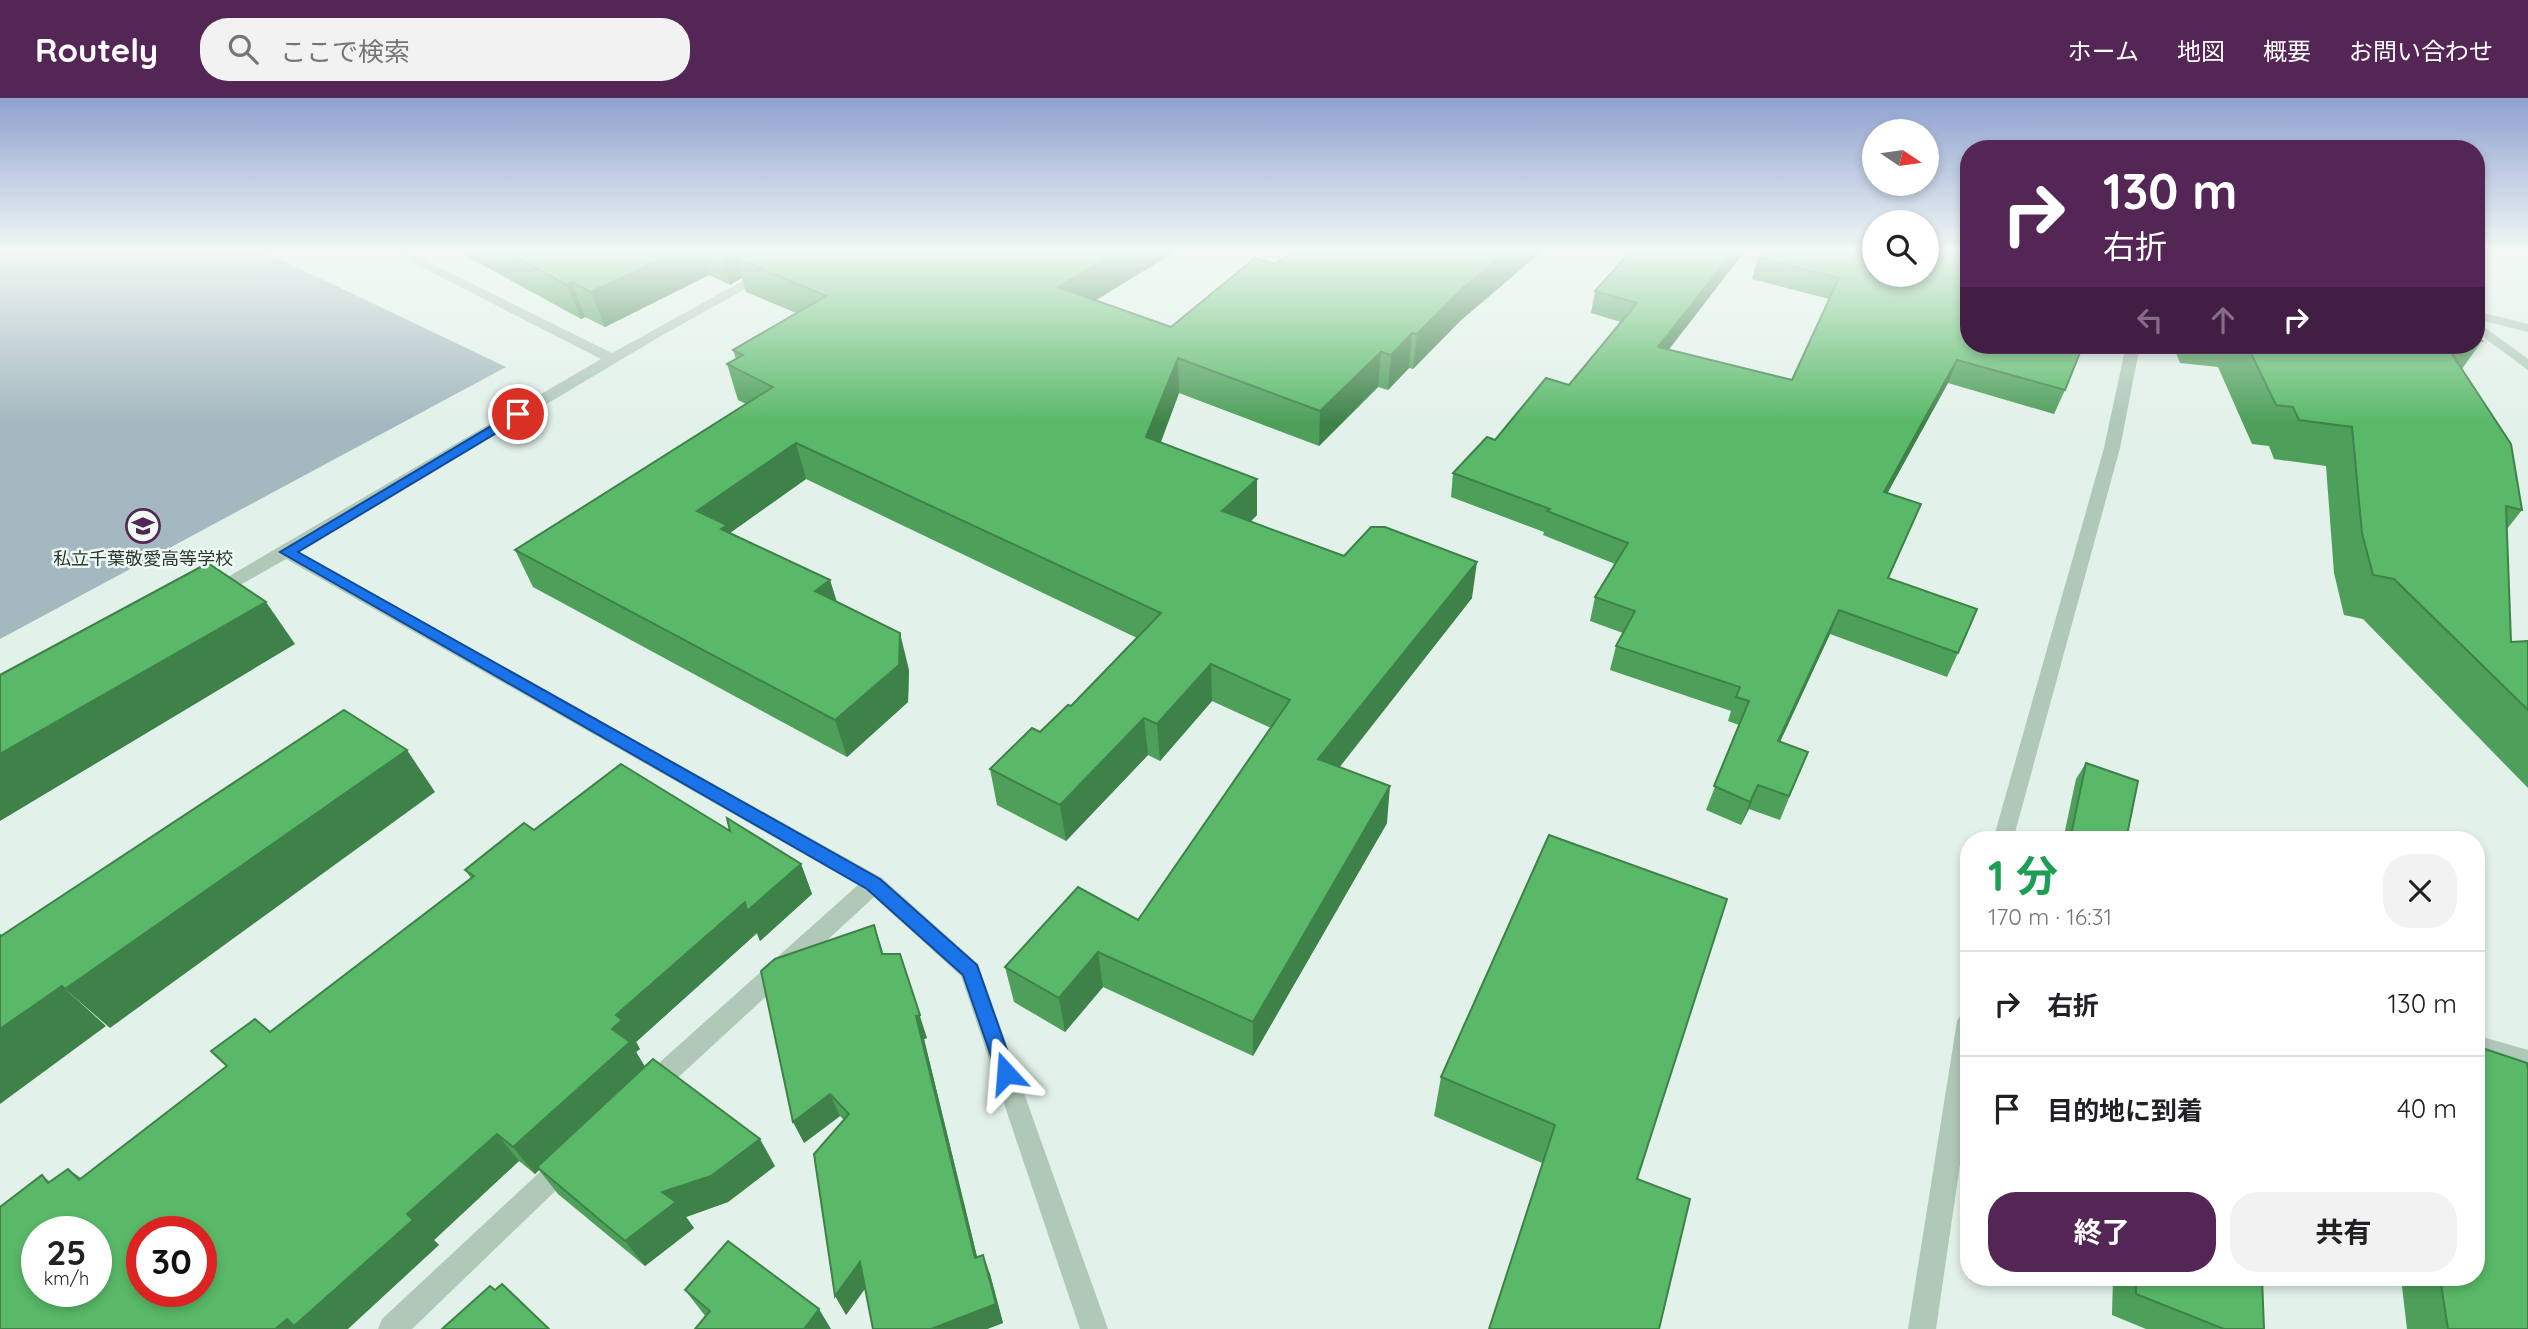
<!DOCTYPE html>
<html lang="ja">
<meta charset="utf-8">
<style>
:root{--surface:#fff;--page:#f2f2f2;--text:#202124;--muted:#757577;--line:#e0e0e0;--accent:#542655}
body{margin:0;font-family:Quicksand,"Noto Sans JP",sans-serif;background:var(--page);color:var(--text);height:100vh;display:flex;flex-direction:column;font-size:26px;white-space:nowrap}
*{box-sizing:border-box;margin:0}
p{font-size:23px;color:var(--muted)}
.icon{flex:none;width:38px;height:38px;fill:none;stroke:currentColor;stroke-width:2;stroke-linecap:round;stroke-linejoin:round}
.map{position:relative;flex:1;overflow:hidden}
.drawer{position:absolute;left:1960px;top:733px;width:525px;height:455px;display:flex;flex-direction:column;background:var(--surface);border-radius:28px;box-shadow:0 4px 10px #0003}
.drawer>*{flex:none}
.guide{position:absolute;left:1960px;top:42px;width:525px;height:214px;border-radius:28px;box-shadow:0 4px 10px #0003;background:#542655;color:#fff;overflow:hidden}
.needle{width:46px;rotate:103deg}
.fabs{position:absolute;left:1862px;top:21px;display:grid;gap:14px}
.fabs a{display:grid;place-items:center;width:77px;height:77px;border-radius:50%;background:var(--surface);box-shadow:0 4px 10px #0003;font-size:35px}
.speed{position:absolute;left:21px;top:1118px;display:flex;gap:14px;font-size:35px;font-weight:700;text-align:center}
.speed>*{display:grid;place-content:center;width:91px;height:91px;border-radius:50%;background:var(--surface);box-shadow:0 4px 10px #0003;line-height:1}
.speed small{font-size:18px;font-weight:400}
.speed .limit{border:10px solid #d22;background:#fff;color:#111}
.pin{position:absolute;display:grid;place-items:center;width:60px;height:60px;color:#fff;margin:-30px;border:4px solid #fff;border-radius:50%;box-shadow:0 2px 7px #0007}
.me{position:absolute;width:77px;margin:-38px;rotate:341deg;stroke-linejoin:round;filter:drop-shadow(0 0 5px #0008)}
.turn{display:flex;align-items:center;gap:24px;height:147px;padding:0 28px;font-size:32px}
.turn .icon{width:91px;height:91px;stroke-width:2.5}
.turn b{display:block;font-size:49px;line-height:60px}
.lanes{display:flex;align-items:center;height:66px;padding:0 28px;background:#0003;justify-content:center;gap:35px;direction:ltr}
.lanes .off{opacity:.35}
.round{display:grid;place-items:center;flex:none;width:74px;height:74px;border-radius:28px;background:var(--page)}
.overview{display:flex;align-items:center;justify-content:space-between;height:119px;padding:0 28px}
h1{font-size:42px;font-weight:700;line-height:52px;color:#1e9e55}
.cta{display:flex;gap:14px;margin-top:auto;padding:14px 28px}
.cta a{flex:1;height:80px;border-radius:28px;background:var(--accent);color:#fff;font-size:28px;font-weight:700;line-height:80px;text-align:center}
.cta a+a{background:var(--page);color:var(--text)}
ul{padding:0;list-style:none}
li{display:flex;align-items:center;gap:21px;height:105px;padding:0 28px;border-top:2px solid var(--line)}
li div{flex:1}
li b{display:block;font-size:26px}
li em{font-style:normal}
header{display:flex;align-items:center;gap:42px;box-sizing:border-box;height:98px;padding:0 35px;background:var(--accent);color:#fff}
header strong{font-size:33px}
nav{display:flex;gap:38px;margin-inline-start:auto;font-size:24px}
.search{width:490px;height:63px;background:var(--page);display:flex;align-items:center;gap:18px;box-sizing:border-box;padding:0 24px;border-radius:28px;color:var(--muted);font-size:26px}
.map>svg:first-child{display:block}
.green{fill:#a3b8bf}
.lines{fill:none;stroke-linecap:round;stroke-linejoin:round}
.minor{fill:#afc8b8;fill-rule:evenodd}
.tertiary{fill:#afc8b8;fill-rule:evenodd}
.wall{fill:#4d9f59}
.shaded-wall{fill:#3e8249}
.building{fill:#59b968;stroke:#3e8249;stroke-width:2;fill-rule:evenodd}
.route{fill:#1a73e8;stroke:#114b97;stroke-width:2}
.labels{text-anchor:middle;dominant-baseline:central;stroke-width:5;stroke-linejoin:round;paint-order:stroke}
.poi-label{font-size:18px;fill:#2c382f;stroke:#eef9f3}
</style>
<header>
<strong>Routely</strong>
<div class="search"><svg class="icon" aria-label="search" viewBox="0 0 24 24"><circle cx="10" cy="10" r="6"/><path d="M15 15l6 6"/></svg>ここで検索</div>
<nav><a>ホーム</a><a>地図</a><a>概要</a><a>お問い合わせ</a></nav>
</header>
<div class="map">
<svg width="2528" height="1231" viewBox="0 0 2528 1231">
<rect width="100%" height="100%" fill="#e2f1e9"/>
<path class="green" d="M 0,153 L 263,153 L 506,269 L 0,541 Z"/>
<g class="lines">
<g class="minor">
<path d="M 390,153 L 406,153 L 612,255 L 797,153 L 813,153 L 661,238 L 298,454 L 882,780 L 978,866 L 1108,1231 L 1080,1231 L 961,878 L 874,799 L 659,997 L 650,1000 L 641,997 L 638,989 L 641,981 L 858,787 L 286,461 L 219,499 L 207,499 L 204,495 L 207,491 L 601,261 Z"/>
<path d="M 2476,213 L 2528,226 L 2528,234 L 2476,221 Z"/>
<path d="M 2476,937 L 2528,952 L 2528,974 L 2476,958 Z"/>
<path d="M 566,1054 L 575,1058 L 579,1066 L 575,1074 L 412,1231 L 378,1231 L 382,1221 L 557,1058 Z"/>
</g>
<g class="tertiary">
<path d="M 2476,223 L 2528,261 L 2528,272 L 2476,234 Z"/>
<path d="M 2126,247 L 2140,247 L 2120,350 L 2013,742 L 1993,742 L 2104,350 Z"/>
<path d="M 1969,913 L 1969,1005 L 1936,1231 L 1908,1231 L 1957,923 L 1961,916 Z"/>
</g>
</g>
<g class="wall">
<path d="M 463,153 L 1176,153 L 1096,202 L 1171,229 L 1276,166 L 1292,153 L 1542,153 L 1460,223 L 1413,271 L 1409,270 L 1388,292 L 1378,289 L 1319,348 L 1179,295 L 1161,344 L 1257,381 L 1257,417 L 1251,423 L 1344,458 L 1472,500 L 1339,669 L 1387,725 L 1253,958 L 1103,889 L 1065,934 L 1014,904 L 1005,869 L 1138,822 L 1271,630 L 1212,603 L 1160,663 L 1148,657 L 1066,743 L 997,707 L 990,671 L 1040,634 L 1071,608 L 1137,540 L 806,381 L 730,435 L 830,482 L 837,504 L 909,572 L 908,604 L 847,659 L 533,489 L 515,452 L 746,306 L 738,302 L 727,266 L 736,261 L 733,252 L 796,215 L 746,194 L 742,180 L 730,187 L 709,177 L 605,229 L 585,219 L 581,221 L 466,158 Z"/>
<path d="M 1631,153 L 1745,153 L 1668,251 L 1792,282 L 1829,201 L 1752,181 L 1758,159 L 1874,153 L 2065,292 L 2054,316 L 1948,285 L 1887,395 L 1911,429 L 1888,480 L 1958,555 L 1947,579 L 1830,536 L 1780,644 L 1808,654 L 1780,722 L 1749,711 L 1741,727 L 1706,712 L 1739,627 L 1728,623 L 1731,613 L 1610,572 L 1616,548 L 1623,535 L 1590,523 L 1595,499 L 1615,466 L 1543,437 L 1544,434 L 1451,399 L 1453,375 L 1495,342 L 1569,287 L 1621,224 L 1591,215 L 1595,193 Z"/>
<path d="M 2476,234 L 2482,243 L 2462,271 L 2522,412 L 2507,431 L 2511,544 L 2528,543 L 2528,690 L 2363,521 L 2344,517 L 2334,475 L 2326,368 L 2274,361 L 2269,348 L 2252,346 L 2218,269 L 2180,265 L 2173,247 L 2476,247 Z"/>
<path d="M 2086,665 L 2126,742 L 2063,742 L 2076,681 Z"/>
<path d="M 534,732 L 730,733 L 801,766 L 812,796 L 760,843 L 757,835 L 636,944 L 640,951 L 636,954 L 645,969 L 775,1068 L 728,1104 L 686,1119 L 694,1130 L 645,1168 L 558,1096 L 539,1072 L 535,1076 L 519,1063 L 434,1142 L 439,1147 L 0,1231 L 42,1077 L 50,1084 L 68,1071 L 81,1080 L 227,968 L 211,953 L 270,934 L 471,780 L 465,772 Z"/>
<path d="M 1727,801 L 1542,1065 L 1434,1018 L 1441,979 Z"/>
<path d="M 883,856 L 927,940 L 924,941 L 977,1159 L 990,1176 L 1003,1225 L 987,1231 L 873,1231 L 865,1190 L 846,1217 L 844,1022 L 840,1018 L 804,1045 Z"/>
<path d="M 2113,1180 L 2262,1180 L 2264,1231 L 2146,1231 L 2112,1217 Z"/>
<path d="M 2401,1180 L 2476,1180 L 2528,1231 L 2407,1231 Z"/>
<path d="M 685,1192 L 831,1231 L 706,1219 Z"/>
</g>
<g class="shaded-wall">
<path d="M 679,153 L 701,153 L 709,177 L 605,229 L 591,194 Z"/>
<path d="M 720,153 L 792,153 L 736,160 L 742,180 L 730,187 Z"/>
<path d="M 1119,153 L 1176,153 L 1062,223 L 1058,189 Z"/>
<path d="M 1508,153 L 1542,153 L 1460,223 L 1413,271 L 1417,236 L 1464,189 Z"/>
<path d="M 1734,153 L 1745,153 L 1653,272 L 1658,249 Z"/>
<path d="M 572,184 L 585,219 L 581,221 L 567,187 Z"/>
<path d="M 1412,235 L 1409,270 L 1388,292 L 1391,257 Z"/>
<path d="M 1381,254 L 1378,289 L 1319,348 L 1320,313 Z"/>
<path d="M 1178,260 L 1179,295 L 1149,375 L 1146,339 Z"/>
<path d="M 1957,262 L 1948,285 L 1875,418 L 1884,394 Z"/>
<path d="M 796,345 L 806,381 L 710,449 L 697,413 Z"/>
<path d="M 1257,381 L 1257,417 L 1223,450 L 1222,413 Z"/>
<path d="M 1477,464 L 1472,500 L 1317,698 L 1318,661 Z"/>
<path d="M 830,482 L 841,519 L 815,493 Z"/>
<path d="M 266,504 L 295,546 L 0,723 L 0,656 Z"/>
<path d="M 1839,512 L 1830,536 L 1769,667 L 1778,643 Z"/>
<path d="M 900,535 L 909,572 L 908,604 L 847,659 L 835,622 Z"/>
<path d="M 1211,566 L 1212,603 L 1160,663 L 1157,626 Z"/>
<path d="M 1144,620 L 1148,657 L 1066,743 L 1060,707 Z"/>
<path d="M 407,652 L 435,694 L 110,930 L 65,891 Z"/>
<path d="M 1758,687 L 1749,711 L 1741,727 L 1750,704 Z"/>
<path d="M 1390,688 L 1387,725 L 1253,958 L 1253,924 Z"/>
<path d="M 801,766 L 812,796 L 760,843 L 757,835 L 636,944 L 640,951 L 636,954 L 647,972 L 537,1069 L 539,1072 L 535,1076 L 513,1049 L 612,931 L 616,917 L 745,804 Z"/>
<path d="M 874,827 L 882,851 L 889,879 L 882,856 Z"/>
<path d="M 1098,854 L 1103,889 L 1065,934 L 1059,900 Z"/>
<path d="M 900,856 L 927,940 L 924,941 L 982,1179 L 975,1160 Z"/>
<path d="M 62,888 L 106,928 L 0,1006 L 0,931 Z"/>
<path d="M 830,996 L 840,1018 L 804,1045 L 793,1024 Z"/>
<path d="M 497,1036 L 519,1063 L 434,1142 L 439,1147 L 348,1231 L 275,1231 Z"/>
<path d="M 760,1041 L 775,1068 L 728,1104 L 686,1119 L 694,1130 L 645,1168 L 625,1143 L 662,1094 Z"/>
<path d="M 983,1157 L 990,1176 L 1003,1225 L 987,1231 L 931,1231 Z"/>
<path d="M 860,1164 L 870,1184 L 846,1217 L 835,1198 Z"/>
<path d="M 819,1211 L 831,1231 L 804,1231 Z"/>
</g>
<g class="building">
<path d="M 504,153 L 679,153 L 591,194 L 572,184 L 567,187 Z"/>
<path d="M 749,153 L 1119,153 L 1058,189 L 1171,229 L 1255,160 L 1276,166 L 1292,153 L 1508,153 L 1464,189 L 1417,236 L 1412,235 L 1391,257 L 1381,254 L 1320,313 L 1178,260 L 1146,339 L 1257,381 L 1222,413 L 1344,458 L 1371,429 L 1385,429 L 1477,464 L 1318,661 L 1390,688 L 1253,924 L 1098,854 L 1059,900 L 1005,869 L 1078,789 L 1138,822 L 1290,602 L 1211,566 L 1157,626 L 1144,620 L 1060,707 L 990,671 L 1032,630 L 1040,634 L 1068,607 L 1071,608 L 1161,515 L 796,345 L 697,413 L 727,427 L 721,431 L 830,482 L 815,493 L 900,535 L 899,567 L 835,622 L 515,452 L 773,289 L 727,266 L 743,257 L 733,252 L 826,198 L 736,160 Z"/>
<path d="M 1631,153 L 1734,153 L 1658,249 L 1792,282 L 1839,180 L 1758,159 L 1765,153 L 1874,153 L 1874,177 L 1927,177 L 1927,153 L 1969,153 L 1969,247 L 2083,247 L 2065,292 L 1957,262 L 1884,394 L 1921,406 L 1888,480 L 1977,511 L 1958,555 L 1839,512 L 1778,643 L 1808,654 L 1789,698 L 1758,687 L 1750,704 L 1714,688 L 1749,603 L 1736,599 L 1740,589 L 1616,548 L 1635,513 L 1595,499 L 1628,445 L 1547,413 L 1550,411 L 1453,375 L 1487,339 L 1495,342 L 1546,280 L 1569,287 L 1637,205 L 1595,193 Z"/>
<path d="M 2476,234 L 2482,243 L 2476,242 Z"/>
<path d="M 2247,247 L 2446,247 L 2511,346 L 2522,412 L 2506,408 L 2511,544 L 2528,543 L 2528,612 L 2394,481 L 2373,477 L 2362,435 L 2352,329 L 2299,322 L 2293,309 L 2276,307 Z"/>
<path d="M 208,465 L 266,504 L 0,656 L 0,577 Z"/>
<path d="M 344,612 L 407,652 L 65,891 L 62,888 L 0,931 L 0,837 L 1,838 Z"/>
<path d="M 2086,665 L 2138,683 L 2126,742 L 2085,742 L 2071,737 Z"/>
<path d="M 621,666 L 730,733 L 727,720 L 801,766 L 747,813 L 745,804 L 616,917 L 622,922 L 612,931 L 630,944 L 513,1049 L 497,1036 L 407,1116 L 413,1122 L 294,1228 L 287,1221 L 275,1231 L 0,1231 L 0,1109 L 42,1077 L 48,1085 L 68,1071 L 79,1082 L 227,968 L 211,953 L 255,921 L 270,934 L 474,778 L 465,772 L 524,725 L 534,732 ZM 37,1134 L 96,1134 L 96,1194 L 37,1194 ZM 142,1134 L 201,1134 L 201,1194 L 142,1194 Z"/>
<path d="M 1549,737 L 1727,801 L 1637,1081 L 1690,1101 L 1659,1231 L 1489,1231 L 1555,1027 L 1441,979 Z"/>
<path d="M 874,827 L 882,856 L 900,856 L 920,917 L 916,918 L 975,1160 L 983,1157 L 996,1206 L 931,1231 L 873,1231 L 860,1164 L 835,1198 L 814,1056 L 849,1016 L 830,996 L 793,1024 L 761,873 L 775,861 Z"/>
<path d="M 2476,948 L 2527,965 L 2528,972 L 2528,1231 L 2448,1231 L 2440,1180 L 2476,1180 Z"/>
<path d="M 653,961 L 760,1041 L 711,1078 L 662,1094 L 676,1104 L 625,1143 L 537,1069 Z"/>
<path d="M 728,1143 L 819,1211 L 804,1231 L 695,1231 L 710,1213 L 685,1192 Z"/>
<path d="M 2136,1180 L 2262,1180 L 2264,1231 L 2224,1231 L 2136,1196 Z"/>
<path d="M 502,1186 L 549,1231 L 442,1231 L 490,1188 L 495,1192 Z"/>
</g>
<linearGradient id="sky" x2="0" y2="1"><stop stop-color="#8fa1d0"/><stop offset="0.47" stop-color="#f2f9f5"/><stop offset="1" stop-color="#f2f9f5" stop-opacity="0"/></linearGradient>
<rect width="2528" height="325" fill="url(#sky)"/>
<path class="route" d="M 518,312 L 525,316 L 523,319 L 298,454 L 880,781 L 977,867 L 1015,975 L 1013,981 L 1006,984 L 999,981 L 963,877 L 867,791 L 280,454 Z"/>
<defs>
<g id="school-ring" transform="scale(1.75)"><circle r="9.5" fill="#eef9f3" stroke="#542655" stroke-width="1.5"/><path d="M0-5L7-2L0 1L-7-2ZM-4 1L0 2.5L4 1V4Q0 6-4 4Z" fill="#542655"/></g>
</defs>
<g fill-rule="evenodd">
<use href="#school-ring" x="143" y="428"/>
</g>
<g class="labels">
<g class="poi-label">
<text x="143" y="460">私立千葉敬愛高等学校</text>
</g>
</g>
</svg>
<div class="fabs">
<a><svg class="needle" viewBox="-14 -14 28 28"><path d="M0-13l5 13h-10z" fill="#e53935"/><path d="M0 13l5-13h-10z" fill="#757577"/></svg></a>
<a><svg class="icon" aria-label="search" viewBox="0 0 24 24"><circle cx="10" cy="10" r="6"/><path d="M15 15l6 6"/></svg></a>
</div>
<div class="speed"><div>25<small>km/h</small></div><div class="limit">30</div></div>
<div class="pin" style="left:518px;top:316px;background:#d93025"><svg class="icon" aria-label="arrive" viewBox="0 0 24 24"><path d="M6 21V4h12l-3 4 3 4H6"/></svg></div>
<svg class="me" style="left:1006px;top:975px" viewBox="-20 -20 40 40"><path d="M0-17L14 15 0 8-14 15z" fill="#1a73e8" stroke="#fff" stroke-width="4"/></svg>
<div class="guide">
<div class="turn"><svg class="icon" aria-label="right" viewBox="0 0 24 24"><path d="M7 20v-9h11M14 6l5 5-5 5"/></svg><div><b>130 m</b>右折</div></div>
<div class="lanes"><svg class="icon off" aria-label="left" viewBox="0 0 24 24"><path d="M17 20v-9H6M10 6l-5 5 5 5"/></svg><svg class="icon off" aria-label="ahead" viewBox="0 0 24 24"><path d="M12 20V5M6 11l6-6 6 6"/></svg><svg class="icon" aria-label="right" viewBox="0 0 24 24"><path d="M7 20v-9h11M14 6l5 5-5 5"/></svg></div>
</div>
<section class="drawer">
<div class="overview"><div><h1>1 分</h1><p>170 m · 16:31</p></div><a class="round"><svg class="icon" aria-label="close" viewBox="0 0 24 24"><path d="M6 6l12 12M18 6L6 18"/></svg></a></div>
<ul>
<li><svg class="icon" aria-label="right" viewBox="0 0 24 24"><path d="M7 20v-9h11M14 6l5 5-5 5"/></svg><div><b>右折</b></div><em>130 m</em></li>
<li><svg class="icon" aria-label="arrive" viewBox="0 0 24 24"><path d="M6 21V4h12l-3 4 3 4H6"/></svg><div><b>目的地に到着</b></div><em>40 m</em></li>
</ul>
<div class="cta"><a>終了</a><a>共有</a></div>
</section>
</div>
